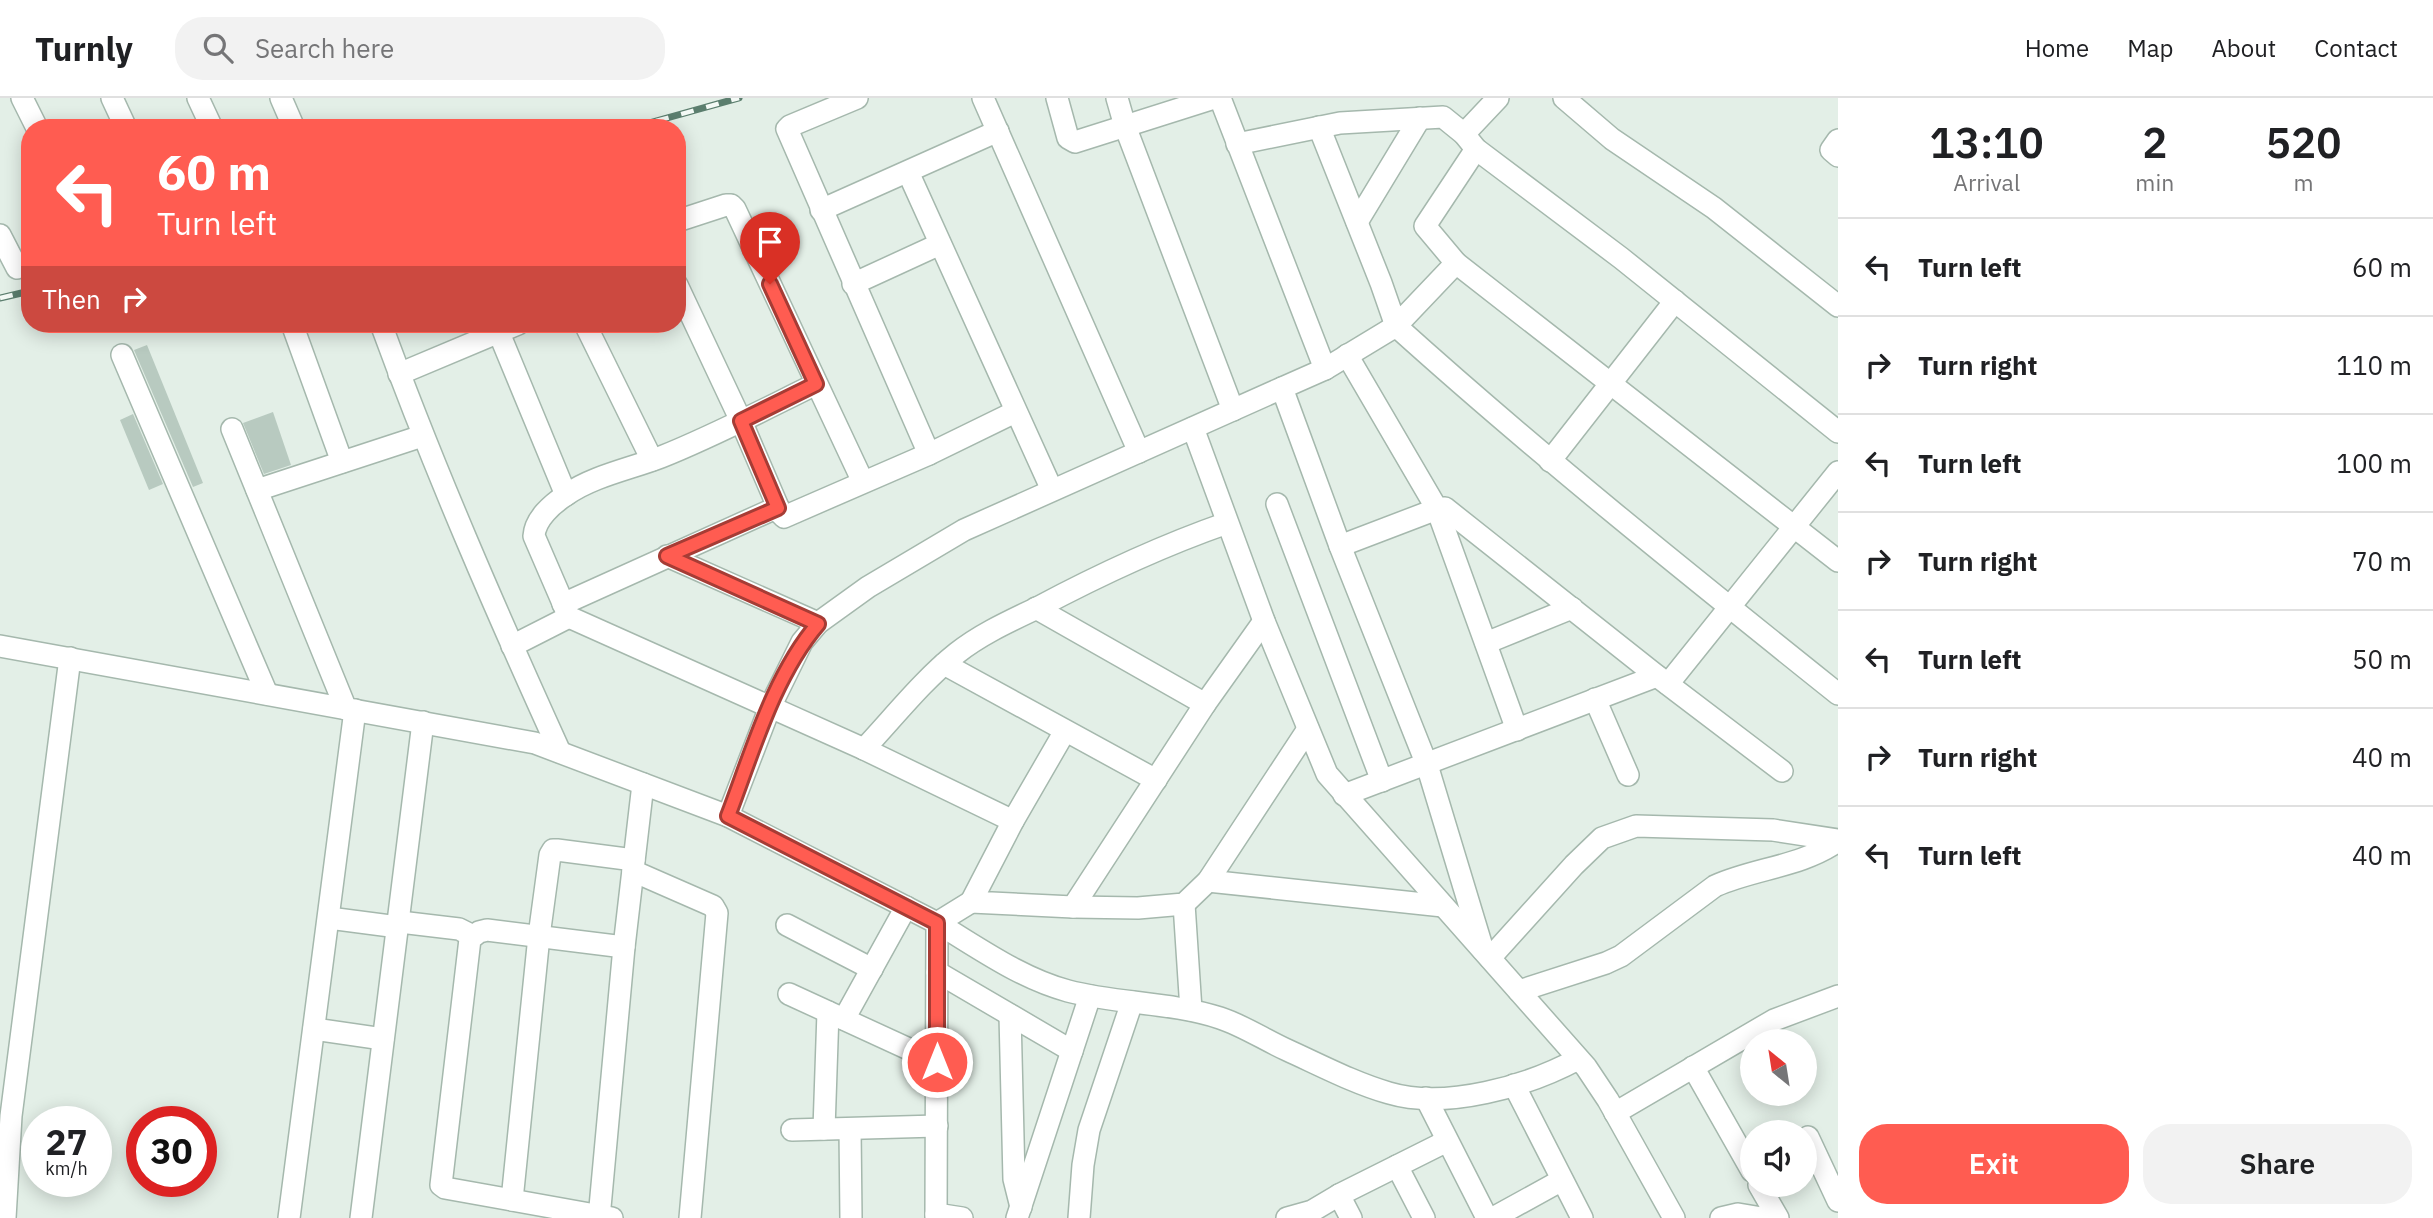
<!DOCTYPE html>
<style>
:root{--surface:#fff;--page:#f2f2f2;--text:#202124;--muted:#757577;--line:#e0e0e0;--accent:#ff5c51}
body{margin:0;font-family:"IBM Plex Sans",sans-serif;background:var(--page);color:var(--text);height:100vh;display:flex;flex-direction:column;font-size:26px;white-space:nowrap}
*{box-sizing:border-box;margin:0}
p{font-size:23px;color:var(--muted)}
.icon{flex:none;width:38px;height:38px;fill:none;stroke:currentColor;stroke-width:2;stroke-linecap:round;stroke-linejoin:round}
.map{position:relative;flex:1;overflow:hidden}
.side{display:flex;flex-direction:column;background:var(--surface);width:595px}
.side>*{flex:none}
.guide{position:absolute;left:21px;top:21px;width:665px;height:214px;border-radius:28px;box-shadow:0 4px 18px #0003;background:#ff5c51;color:#fff;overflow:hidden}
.needle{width:46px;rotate:330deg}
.controls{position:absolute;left:1740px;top:931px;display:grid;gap:14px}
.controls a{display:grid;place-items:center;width:77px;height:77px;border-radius:50%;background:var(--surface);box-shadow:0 4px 18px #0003;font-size:35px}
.speed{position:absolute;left:21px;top:1008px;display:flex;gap:14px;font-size:35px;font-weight:700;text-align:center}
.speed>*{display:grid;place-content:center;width:91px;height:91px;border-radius:50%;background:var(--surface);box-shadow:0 4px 18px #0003;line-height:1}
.speed small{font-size:18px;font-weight:400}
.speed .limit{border:10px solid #d22;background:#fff;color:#111}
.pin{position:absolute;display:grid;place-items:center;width:60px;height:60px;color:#fff;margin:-72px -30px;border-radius:50% 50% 50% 0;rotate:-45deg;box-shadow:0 0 7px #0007}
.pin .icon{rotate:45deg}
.me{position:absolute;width:77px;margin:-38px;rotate:0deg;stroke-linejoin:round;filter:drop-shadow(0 0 5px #0008)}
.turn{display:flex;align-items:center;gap:24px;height:147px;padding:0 21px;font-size:32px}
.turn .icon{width:91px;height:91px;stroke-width:2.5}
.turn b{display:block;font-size:49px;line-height:60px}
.then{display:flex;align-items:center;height:66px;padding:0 21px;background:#0003;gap:14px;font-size:26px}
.eta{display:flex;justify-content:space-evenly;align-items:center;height:119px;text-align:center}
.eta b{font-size:42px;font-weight:600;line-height:49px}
.button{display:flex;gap:14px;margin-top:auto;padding:14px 21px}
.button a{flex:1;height:80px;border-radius:28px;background:var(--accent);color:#fff;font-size:28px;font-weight:600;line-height:80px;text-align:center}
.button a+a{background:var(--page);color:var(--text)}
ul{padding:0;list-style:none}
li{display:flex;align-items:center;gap:21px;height:98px;padding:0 21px;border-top:2px solid var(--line)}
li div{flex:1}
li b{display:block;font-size:26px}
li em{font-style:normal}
header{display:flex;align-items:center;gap:42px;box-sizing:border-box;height:98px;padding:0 35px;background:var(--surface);border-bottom:2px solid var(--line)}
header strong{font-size:33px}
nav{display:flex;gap:38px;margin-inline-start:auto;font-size:24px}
.search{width:490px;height:63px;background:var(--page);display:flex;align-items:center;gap:18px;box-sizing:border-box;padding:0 24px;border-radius:28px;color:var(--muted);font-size:26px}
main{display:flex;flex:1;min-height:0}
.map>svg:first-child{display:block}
.building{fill:#b8cac0}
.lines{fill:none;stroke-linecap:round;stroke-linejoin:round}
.minor-casing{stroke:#a5b8ad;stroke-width:24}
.minor{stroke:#fff;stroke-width:21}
.rail-casing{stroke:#5b7e6e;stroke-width:7}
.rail{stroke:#f4faf6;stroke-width:4.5;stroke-dasharray:13;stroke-linecap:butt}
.route-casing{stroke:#a63c35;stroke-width:18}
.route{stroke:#ff5c51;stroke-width:12}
</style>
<header>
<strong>Turnly</strong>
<div class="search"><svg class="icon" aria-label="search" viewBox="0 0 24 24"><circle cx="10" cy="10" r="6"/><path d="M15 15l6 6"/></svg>Search here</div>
<nav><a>Home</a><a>Map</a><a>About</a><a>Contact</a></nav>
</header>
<main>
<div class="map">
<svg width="1838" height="1120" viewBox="0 0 1838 1120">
<rect width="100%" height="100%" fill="#e3efe7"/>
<g class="building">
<path d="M 147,247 L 203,385 L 193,389 L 134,252 Z"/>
<path d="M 273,314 L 291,367 L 264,376 L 243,325 Z"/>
<path d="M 133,316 L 163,386 L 149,392 L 120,322 Z"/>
</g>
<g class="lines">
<g class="minor-casing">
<g id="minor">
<path d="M 22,0 L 37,30"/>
<path d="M 112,0 L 126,30"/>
<path d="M 198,0 L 212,30"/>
<path d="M 281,0 L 294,30"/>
<path d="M 857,0 L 790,28 L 787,31 L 929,356"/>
<path d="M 983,0 L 1139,354"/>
<path d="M 1057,0 L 1068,40 L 1075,44 L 1214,0"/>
<path d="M 1117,0 L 1125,28 L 1233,312"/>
<path d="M 1220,0 L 1325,271"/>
<path d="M 1564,0 L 1612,41 L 1714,110 L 1838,208"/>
<path d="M 1319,29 L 1381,185 L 1396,228 L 1456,165 L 1425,128 L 1476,51"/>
<path d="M 1464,36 L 1498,0"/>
<path d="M 1838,42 L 1831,52 L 1838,58"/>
<path d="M 1237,46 L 1340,25 L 1443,19 L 1464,36 L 1476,51 L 1621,160 L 1838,334"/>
<path d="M 908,74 L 1052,392"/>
<path d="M 821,112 L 998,33"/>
<path d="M 677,123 L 726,107 L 731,107 L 735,111 L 863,384"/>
<path d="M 1357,124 L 1420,20"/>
<path d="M 0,137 L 17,170"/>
<path d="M 1456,165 L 1838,463"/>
<path d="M 853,186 L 940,146"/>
<path d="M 677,187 L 741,323 L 781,416 L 784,419 L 929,356 L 1015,314"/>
<path d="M 292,226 L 342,364"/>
<path d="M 381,226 C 434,371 496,513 560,654"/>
<path d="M 585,226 L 652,362"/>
<path d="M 499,235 L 566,397"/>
<path d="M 122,257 L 267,596"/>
<path d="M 1347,257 L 1437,411 L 1517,632"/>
<path d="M 399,276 L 518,226"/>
<path d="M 816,286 C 765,311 714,338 661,359 C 630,371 593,378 566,397 C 552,406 535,421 534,438 L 569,519 L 864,651 L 1013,723"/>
<path d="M 1193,330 L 1264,523 L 1327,676 L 1586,969 L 1608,1002 L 1674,1120"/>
<path d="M 232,331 L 346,611"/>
<path d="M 1550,363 L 1675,203"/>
<path d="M 257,392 L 422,338"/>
<path d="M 1277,406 L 1382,683"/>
<path d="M 1340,448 L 1437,411 L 1445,410 L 1657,578 L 1782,673"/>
<path d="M 667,458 L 818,525"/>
<path d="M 563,506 L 778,409"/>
<path d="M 1036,510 L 1205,606"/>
<path d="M 1486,545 L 1572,510"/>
<path d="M 0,548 L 535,645 L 728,718 L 937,825 L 936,1120"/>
<path d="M 512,548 L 569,519"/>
<path d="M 944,566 L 1156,682"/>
<path d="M 1668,586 L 1838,374"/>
<path d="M 1595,601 L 1628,677"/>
<path d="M 1065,633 L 1013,723 L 971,804 L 1073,809 L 1205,606 L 1264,523"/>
<path d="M 864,651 C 894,619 923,582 957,555 C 981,536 1010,523 1037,510 C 1099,477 1161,448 1227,425"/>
<path d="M 1344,697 L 1657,578"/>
<path d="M 728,718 L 770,609 L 802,544 L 818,525 L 868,489 L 964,432 L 1282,290"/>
<path d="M 633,773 L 713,808 L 717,815 L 690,1120"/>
<path d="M 1208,783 L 1443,808"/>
<path d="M 971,804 L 937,825 C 979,850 1020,880 1068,893 C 1118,906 1171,904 1220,920 C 1242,927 1265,942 1287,952 C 1320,967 1354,985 1389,995 C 1446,1012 1528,988 1578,961"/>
<path d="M 1184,806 L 1191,912"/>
<path d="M 1073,809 L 1138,810 L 1184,806 L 1208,783 L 1308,631"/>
<path d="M 329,820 L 398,829 L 400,824 L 459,831 L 473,838"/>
<path d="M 787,827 L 872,871"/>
<path d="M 1483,852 L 1427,667 L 1340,448 L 1282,290 L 1325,271 L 1396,228 C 1538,356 1688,476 1838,596"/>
<path d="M 1490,860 L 1574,767 L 1602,740 L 1636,728 L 1773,732 L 1838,742"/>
<path d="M 937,874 L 1072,953"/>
<path d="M 1519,893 L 1606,865 L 1621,858 L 1715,788 C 1755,770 1801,769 1838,743"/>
<path d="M 789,896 L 937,964"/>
<path d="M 1010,917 L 1014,1081 L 1021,1109"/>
<path d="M 844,921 L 906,809"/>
<path d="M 314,931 L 383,941"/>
<path d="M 1693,969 L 1752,1073"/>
<path d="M 1514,987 L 1582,1120"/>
<path d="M 1426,1000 L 1487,1120"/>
<path d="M 1615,1015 L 1774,922 L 1838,898"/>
<path d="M 824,1031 L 828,914"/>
<path d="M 850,1031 L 851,1120"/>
<path d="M 792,1032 L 937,1028"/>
<path d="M 1808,1039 L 1838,1103"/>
<path d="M 1397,1068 L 1424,1120"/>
<path d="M 1759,1087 L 1778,1120"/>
<path d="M 1339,1097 L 1351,1120"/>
<path d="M 512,1102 L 539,838 L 550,757 L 553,752 L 557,752 L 634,762"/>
<path d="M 936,1116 L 962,1120"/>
<path d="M 5,1120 L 11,1018 L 70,560"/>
<path d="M 289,1120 L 355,612"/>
<path d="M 361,1120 L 423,624"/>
<path d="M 599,1120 L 624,849 L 643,686"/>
<path d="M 612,1120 L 445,1090 L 441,1087 L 470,841 L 479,834 L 487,832 L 624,849"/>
<path d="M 1017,1120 L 1090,898"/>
<path d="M 1079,1120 L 1083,1067 L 1089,1032 L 1132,904"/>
<path d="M 1287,1120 L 1312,1113 L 1339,1097 L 1447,1043"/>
<path d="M 1493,1120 L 1562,1082"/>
<path d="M 1721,1120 L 1738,1116 L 1762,1120"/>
</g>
</g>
<use href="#minor" class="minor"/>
<g class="rail-casing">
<g id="rail">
<path d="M 631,30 L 739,0"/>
<path d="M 0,200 L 30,193"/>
</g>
</g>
<use href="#rail" class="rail"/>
</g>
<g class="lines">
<g class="route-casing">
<path id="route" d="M 770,186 L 816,286 L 741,323 L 778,410 L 667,458 L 818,526 C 774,577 752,655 728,718 L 937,825 L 937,964"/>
</g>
<use href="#route" class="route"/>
</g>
</svg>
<div class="controls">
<a><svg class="needle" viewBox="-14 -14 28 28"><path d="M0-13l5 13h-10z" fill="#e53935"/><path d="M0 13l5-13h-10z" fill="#757577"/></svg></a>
<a><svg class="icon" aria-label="sound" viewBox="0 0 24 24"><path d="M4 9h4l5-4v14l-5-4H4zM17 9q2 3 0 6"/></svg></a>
</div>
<div class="speed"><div>27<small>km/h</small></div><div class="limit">30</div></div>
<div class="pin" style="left:770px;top:186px;background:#d93025"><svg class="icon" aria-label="arrive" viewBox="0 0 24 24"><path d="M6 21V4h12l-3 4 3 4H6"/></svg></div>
<svg class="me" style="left:937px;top:964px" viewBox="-20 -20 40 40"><circle r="17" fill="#ff5c51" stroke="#fff" stroke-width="3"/><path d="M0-11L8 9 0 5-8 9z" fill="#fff"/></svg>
<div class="guide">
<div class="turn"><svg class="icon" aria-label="left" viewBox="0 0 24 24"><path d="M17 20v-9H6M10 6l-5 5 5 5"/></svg><div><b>60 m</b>Turn left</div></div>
<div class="then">Then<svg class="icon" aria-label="right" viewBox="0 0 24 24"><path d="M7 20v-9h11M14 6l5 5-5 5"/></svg></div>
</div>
</div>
<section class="side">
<div class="eta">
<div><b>13:10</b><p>Arrival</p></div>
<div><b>2</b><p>min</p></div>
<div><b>520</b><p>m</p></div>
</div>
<ul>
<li><svg class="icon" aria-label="left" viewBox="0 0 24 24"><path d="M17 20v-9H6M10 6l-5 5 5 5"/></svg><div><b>Turn left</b></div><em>60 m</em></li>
<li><svg class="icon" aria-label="right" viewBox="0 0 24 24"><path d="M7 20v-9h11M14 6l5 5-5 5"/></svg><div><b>Turn right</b></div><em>110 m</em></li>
<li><svg class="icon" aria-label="left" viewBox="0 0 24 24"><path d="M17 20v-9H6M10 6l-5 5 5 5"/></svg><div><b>Turn left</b></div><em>100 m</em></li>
<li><svg class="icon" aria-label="right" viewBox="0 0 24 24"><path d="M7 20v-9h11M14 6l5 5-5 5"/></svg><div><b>Turn right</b></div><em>70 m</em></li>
<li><svg class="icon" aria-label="left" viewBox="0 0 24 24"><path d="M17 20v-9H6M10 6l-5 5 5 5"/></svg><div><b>Turn left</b></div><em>50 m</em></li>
<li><svg class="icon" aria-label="right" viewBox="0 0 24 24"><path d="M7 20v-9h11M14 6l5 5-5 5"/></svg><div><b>Turn right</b></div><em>40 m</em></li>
<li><svg class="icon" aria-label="left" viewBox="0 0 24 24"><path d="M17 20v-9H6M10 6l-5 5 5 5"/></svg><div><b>Turn left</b></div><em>40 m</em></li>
</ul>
<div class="button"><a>Exit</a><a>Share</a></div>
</section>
</main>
